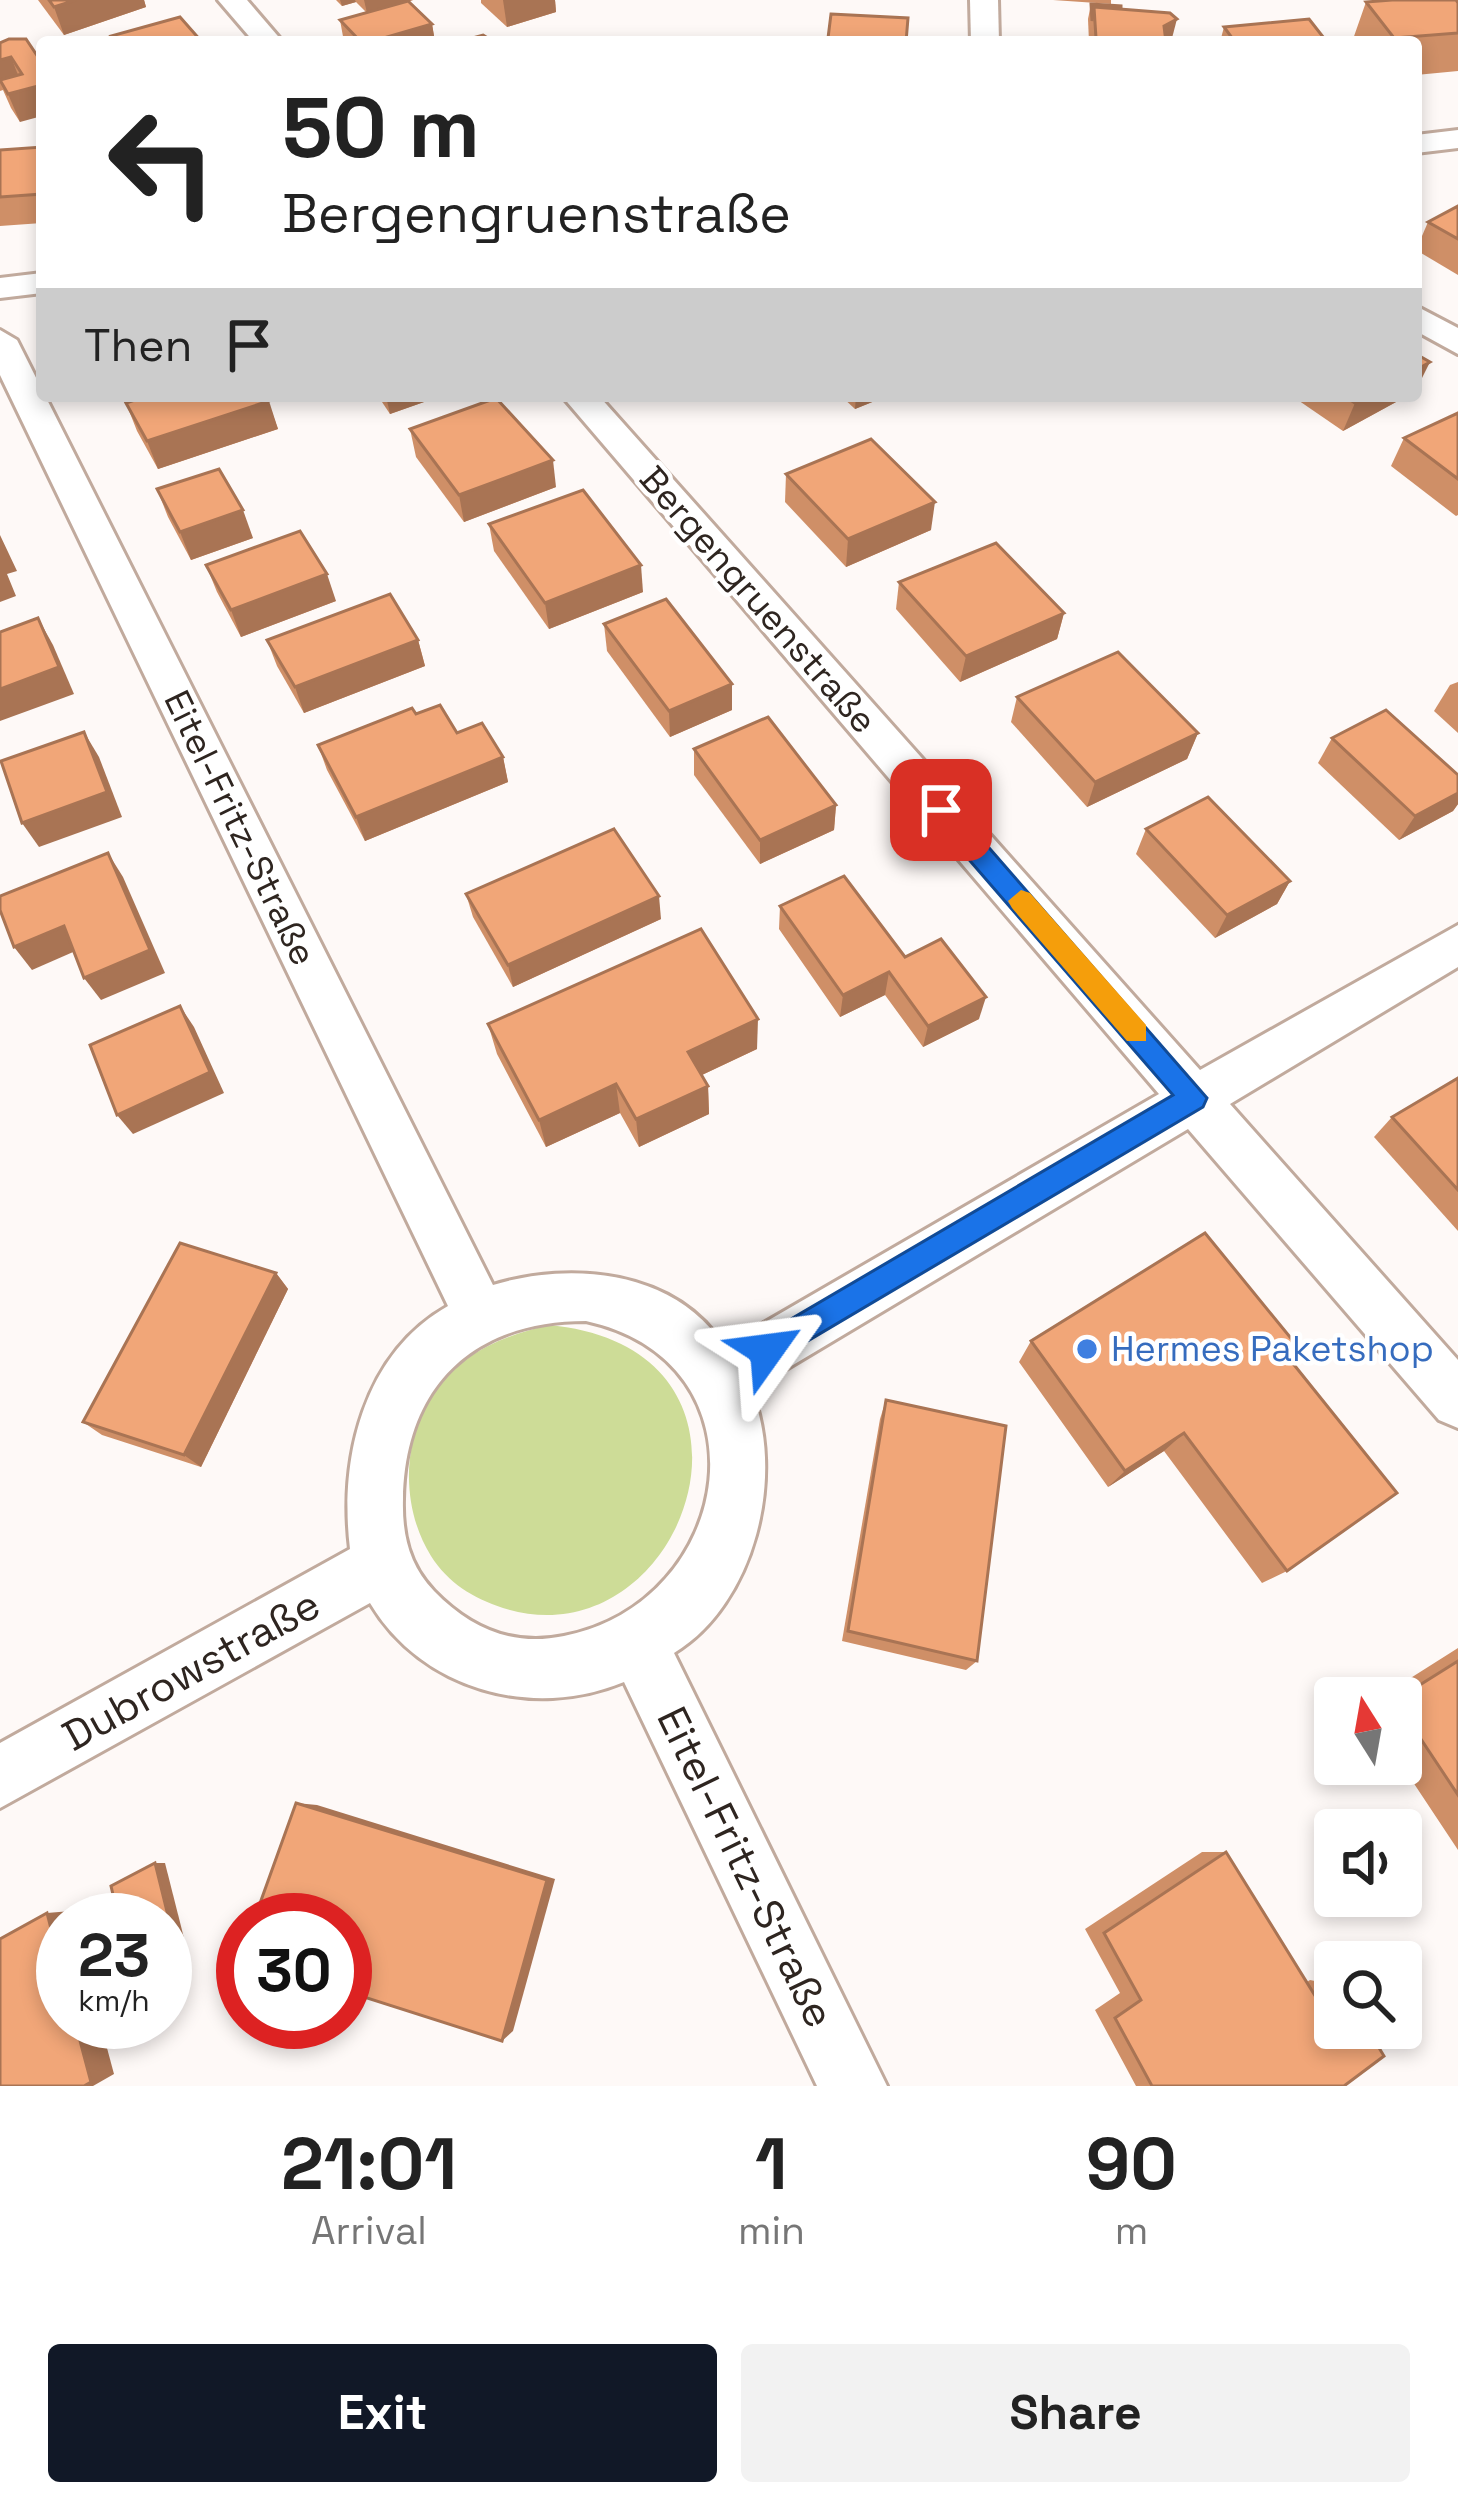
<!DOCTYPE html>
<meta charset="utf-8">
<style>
:root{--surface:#fff;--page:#f2f2f2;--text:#222;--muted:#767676;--accent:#111827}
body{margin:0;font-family:"Space Grotesk",sans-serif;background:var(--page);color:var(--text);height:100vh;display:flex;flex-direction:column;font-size:45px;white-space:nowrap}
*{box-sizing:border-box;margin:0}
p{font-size:39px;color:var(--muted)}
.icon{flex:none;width:66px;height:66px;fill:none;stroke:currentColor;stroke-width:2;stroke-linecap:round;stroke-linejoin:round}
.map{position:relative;height:2086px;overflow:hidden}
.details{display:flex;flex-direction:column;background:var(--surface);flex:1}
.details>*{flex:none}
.banner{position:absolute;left:36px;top:36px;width:1386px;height:366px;border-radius:12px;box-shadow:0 6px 18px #0003;background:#fff;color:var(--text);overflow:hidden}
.needle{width:78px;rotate:349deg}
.tools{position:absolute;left:1314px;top:1677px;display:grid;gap:24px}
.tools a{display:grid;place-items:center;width:108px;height:108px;border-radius:12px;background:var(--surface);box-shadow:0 6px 18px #0003;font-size:60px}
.speed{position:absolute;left:36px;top:1893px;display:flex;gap:24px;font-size:60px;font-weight:700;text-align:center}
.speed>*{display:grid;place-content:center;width:156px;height:156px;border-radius:50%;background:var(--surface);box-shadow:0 6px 18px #0003;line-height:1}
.speed small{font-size:30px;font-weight:400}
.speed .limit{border:18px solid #d22;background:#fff;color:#111}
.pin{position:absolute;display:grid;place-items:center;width:102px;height:102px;color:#fff;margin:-51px;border-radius:24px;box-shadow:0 6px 18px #0006}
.me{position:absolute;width:132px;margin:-66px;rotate:59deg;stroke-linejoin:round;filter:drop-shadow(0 0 9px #0008)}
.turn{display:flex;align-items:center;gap:42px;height:252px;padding:0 48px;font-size:54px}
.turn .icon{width:156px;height:156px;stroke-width:2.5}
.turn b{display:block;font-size:84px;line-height:102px}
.then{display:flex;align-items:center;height:114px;padding:0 48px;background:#0003;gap:24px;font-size:45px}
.eta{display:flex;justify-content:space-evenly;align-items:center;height:204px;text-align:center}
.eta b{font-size:72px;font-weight:700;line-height:84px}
.action{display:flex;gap:24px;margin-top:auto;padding:24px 48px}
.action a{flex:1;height:138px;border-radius:12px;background:var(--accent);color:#fff;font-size:48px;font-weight:700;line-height:138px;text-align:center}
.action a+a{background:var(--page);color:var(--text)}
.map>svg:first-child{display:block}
.green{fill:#cddc97}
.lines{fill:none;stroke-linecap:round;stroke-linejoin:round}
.minor-casing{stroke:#c1aa9d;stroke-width:6}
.minor{fill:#fff;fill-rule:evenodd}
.wall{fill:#cf8f67}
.shaded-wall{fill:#a97454}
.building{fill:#f1a678;stroke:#a97454;stroke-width:3}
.route{fill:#1a73e8;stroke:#114b97;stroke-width:3}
.slow{fill:#f59e0b}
.shop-dot{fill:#3f7fe0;stroke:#fff;stroke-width:4.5}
.labels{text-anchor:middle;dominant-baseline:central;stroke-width:9;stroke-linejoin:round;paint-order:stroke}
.street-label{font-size:36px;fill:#2e2520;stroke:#fff}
.shop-label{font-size:36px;fill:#366cbe;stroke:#fff;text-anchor:start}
.near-street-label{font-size:42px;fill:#2e2520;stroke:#fff}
</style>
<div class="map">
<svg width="1458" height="2086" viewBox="0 0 1458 2086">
<rect width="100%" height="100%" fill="#fef9f7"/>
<path class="green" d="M 548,1325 C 796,1347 686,1666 503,1608 C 473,1598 448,1583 431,1556 C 393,1495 404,1404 465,1360 C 491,1341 518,1333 548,1325 Z"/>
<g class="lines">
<g class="minor-casing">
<g id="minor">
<path d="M 218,0 L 247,0 L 283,42 L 254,42 Z"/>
<path d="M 970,0 L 998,0 L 999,42 L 971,42 Z"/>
<path d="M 1458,130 L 1458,148 L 1416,153 L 1416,135 Z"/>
<path d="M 42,273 L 42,293 L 0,298 L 0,278 Z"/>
<path d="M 1416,306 L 1458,328 L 1458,354 L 1416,331 Z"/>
<path d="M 0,330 L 17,340 L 493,1285 C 571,1261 675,1270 724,1346 L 1159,1094 L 562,396 L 599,396 L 1200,1070 L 1458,925 L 1458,967 L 1230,1104 L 1458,1360 L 1458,1428 L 1439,1420 L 1188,1129 L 751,1390 C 786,1475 755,1604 674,1653 L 887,2086 L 817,2086 L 624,1682 C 532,1720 422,1690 370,1603 L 0,1808 L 0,1743 L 350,1549 C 339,1459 363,1354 448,1306 L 0,375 ZM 586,1321 C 773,1362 735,1602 564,1636 C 512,1647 470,1628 434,1591 C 409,1565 402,1535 403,1499 C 405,1386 473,1321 586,1321 Z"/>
</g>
</g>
<use href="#minor" class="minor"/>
</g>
<g class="wall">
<path d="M 38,0 L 144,0 L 146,7 L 64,35 Z"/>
<path d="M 336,0 L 413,0 L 409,1 L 432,24 L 435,42 L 344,42 L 340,20 L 367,13 L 356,2 L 342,6 Z"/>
<path d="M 481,0 L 555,0 L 556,12 L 507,27 L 481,3 Z"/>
<path d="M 1053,0 L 1111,0 L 1111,4 Z"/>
<path d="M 1366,2 L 1458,3 L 1458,71 L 1416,75 L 1416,42 L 1352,42 Z"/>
<path d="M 1091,4 L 1121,9 L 1171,42 L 1089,42 L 1088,19 Z"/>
<path d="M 831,14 L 887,42 L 828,42 Z"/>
<path d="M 1224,27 L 1327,42 L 1220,42 Z"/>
<path d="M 26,39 L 20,122 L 11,108 L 3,90 L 0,91 L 0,43 Z"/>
<path d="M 42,147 L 42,223 L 0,226 L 0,150 Z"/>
<path d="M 1458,206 L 1458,275 L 1416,250 L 1428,222 Z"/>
<path d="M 128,396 L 266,396 L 278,429 L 158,469 L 137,431 L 126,403 L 131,401 Z"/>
<path d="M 378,396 L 441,396 L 390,414 Z"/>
<path d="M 841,396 L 887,396 L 855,409 Z"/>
<path d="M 1292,396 L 1407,396 L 1343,431 Z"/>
<path d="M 1458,413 L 1458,515 L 1456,516 L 1391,466 L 1404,438 Z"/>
<path d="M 410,429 L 556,487 L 464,522 L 416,457 Z"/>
<path d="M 786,474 L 931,530 L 846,567 L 785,502 Z"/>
<path d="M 157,489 L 253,538 L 191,560 L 168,517 Z"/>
<path d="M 489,524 L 643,592 L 549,629 L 494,551 Z"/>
<path d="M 206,565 L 336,601 L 241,637 L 217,592 Z"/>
<path d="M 899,582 L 1064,613 L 1057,639 L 960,682 L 896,609 Z"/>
<path d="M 604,624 L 732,684 L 732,710 L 670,737 L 607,651 Z"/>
<path d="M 267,640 L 418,640 L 425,666 L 304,713 L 277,666 Z"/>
<path d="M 1458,682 L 1458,733 L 1434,711 L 1450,685 Z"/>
<path d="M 1017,697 L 1198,733 L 1187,759 L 1087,807 L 1011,722 Z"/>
<path d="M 416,714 L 503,757 L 508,782 L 365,841 L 327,770 L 318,745 Z"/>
<path d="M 1332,738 L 1458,775 L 1458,804 L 1453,811 L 1399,840 L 1318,763 Z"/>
<path d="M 694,749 L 836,805 L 834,830 L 760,864 L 694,775 Z"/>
<path d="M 1146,829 L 1290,881 L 1277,904 L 1215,938 L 1136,854 Z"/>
<path d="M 466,894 L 661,919 L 513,987 L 473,917 Z"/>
<path d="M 780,906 L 905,957 L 979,1019 L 923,1047 L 885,995 L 840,1017 L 779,929 Z"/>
<path d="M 488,1024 L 757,1049 L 702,1075 L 708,1086 L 709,1114 L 639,1147 L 620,1113 L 546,1147 L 497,1054 Z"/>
<path d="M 1458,1078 L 1458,1231 L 1374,1137 L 1392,1117 Z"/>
<path d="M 276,1273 L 288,1289 L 201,1467 L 102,1435 L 83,1422 Z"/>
<path d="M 1031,1341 L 1303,1353 L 1292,1362 L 1287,1571 L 1262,1583 L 1164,1451 L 1108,1487 L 1019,1362 Z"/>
<path d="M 886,1400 L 977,1661 L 966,1670 L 842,1641 L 880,1419 Z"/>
<path d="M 1458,1648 L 1458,1850 L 1401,1764 L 1401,1698 L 1379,1698 Z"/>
<path d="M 1202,1852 L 1226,1852 L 1307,1982 L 1310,1980 L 1335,1985 L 1335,2028 L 1344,2086 L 1136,2086 L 1095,2010 L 1120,1993 L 1085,1929 Z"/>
</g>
<g class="shaded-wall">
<path d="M 76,0 L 144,0 L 146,7 L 64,35 L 54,7 Z"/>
<path d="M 340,0 L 355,0 L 356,2 L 342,6 Z"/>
<path d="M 364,0 L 413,0 L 367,13 Z"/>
<path d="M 503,0 L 555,0 L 556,12 L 507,27 Z"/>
<path d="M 1177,19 L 1171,42 L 1160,42 L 1164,26 Z"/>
<path d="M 432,24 L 435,42 L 370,42 Z"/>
<path d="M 11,57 L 22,85 L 0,81 L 0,60 Z"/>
<path d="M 42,85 L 42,116 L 20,122 L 8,94 Z"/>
<path d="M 1430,362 L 1416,390 L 1416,391 L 1416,370 Z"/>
<path d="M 386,396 L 441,396 L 390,414 Z"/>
<path d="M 856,396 L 887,396 L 855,409 Z"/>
<path d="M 1368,396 L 1407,396 L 1343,431 L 1355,403 Z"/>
<path d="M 269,401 L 278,429 L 158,469 L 147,441 Z"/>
<path d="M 553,460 L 556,487 L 464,522 L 459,495 Z"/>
<path d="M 935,502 L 931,530 L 846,567 L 848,539 Z"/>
<path d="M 243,510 L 253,538 L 191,560 L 180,532 Z"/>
<path d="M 0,535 L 17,571 L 7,574 L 16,596 L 0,602 Z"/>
<path d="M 641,565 L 643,592 L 549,629 L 545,603 Z"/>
<path d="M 327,574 L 336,601 L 241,637 L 231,610 Z"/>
<path d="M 1064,613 L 1057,639 L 960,682 L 966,656 Z"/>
<path d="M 38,618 L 53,645 L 74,694 L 0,721 L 0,689 Z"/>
<path d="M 418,640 L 425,666 L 304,713 L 295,687 Z"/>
<path d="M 732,684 L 732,710 L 670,737 L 669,711 Z"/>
<path d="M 84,732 L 99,757 L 122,817 L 39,847 L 22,823 Z"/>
<path d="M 1198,733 L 1187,759 L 1087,807 L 1095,782 Z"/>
<path d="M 503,757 L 508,782 L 365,841 L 356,817 Z"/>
<path d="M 1458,793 L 1458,804 L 1453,811 L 1399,840 L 1415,816 Z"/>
<path d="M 836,805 L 834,830 L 760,864 L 760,840 Z"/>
<path d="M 108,853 L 123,877 L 165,973 L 101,1000 L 84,978 Z"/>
<path d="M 1290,881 L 1277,904 L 1215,938 L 1227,915 Z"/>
<path d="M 659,896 L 661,919 L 513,987 L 508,965 Z"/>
<path d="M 64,926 L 80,949 L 32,970 L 14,947 Z"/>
<path d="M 889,972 L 885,995 L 840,1017 L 843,995 Z"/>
<path d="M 986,997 L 979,1019 L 923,1047 L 928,1026 Z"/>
<path d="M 180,1006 L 194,1027 L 224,1093 L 133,1134 L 117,1115 Z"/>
<path d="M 758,1019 L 757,1049 L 689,1081 L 688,1052 Z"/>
<path d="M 616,1084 L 620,1113 L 546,1147 L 539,1120 Z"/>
<path d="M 708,1086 L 709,1114 L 639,1147 L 636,1119 Z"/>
<path d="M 276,1273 L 288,1289 L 201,1467 L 184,1455 Z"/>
<path d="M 1184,1433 L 1164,1451 L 1108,1487 L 1125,1471 Z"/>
<path d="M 296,1803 L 317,1805 L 555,1879 L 513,2031 L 502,2041 Z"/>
<path d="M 155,1863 L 165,1863 L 186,1946 L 165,1958 Z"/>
<path d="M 71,1911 L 73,1920 L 63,1920 L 63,1976 L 47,1913 Z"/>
<path d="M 75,2022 L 100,2022 L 114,2074 L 93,2086 L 84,2086 Z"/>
</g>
<g class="building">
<path d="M 49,0 L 76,0 L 54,7 Z"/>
<path d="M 1392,0 L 1456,0 L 1458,3 L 1458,33 L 1394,38 L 1366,2 Z"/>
<path d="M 408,1 L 432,24 L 370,42 L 361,42 L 340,20 Z"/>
<path d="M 1091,4 L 1121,6 L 1121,9 L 1094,7 L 1092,21 Z"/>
<path d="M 1094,7 L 1170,13 L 1177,19 L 1164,26 L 1166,42 L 1116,42 L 1116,39 L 1096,38 Z"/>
<path d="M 831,14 L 908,18 L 906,42 L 847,42 L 847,39 L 828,38 Z"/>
<path d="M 180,17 L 202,42 L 116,42 L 111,36 Z"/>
<path d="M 1309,19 L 1327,42 L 1235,42 L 1224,27 Z"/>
<path d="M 483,35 L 494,42 L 458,42 Z"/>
<path d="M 9,39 L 26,39 L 42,63 L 42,85 L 8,94 L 0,80 L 22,74 L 11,57 L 0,60 L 0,43 Z"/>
<path d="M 42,147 L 42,194 L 0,197 L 0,150 Z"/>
<path d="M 1458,206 L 1458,239 L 1428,222 Z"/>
<path d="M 1416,354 L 1430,362 L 1416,370 Z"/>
<path d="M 132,396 L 266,396 L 269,401 L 147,441 L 126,403 L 135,400 Z"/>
<path d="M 1344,396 L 1368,396 L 1355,403 Z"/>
<path d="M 496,398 L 553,460 L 459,495 L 410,429 Z"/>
<path d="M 1458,413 L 1458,479 L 1404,438 Z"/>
<path d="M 871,439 L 935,502 L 848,539 L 786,474 Z"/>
<path d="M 219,469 L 243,510 L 180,532 L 157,489 Z"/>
<path d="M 583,490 L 641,565 L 545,603 L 489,524 Z"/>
<path d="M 300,531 L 327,574 L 231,610 L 206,565 Z"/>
<path d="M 996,543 L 1064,613 L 966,656 L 899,582 Z"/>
<path d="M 390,594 L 418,640 L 295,687 L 267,640 Z"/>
<path d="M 666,599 L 732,684 L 669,711 L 604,624 Z"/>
<path d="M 38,618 L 59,667 L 0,689 L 0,632 Z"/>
<path d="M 1118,652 L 1198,733 L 1095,782 L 1017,697 Z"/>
<path d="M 440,705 L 457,733 L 482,723 L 503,757 L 356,817 L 318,745 L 412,708 L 416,714 Z"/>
<path d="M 1386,710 L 1458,775 L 1458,793 L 1415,816 L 1332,738 Z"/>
<path d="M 768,717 L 836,805 L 760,840 L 694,749 Z"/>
<path d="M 84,732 L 107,792 L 22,823 L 1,761 Z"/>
<path d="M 1208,797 L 1290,881 L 1227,915 L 1146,829 Z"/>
<path d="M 614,829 L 659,896 L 508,965 L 466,894 Z"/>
<path d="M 108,853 L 150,950 L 84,978 L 64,926 L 14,947 L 0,910 L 0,896 Z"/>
<path d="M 844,876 L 905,957 L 941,939 L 986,997 L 928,1026 L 889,972 L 843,995 L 780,906 Z"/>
<path d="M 701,929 L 758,1019 L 688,1052 L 708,1086 L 636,1119 L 616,1084 L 539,1120 L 488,1024 Z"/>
<path d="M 180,1006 L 210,1072 L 117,1115 L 90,1045 Z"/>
<path d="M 1458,1078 L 1458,1190 L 1392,1117 Z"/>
<path d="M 1205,1233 L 1303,1353 L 1291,1361 L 1397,1493 L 1287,1571 L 1184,1433 L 1125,1471 L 1031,1341 Z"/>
<path d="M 180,1243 L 276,1273 L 184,1455 L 83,1422 Z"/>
<path d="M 886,1400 L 1006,1426 L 977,1661 L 848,1631 Z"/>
<path d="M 1458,1661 L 1458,1795 L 1401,1709 L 1401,1698 L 1399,1698 Z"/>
<path d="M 296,1803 L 547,1880 L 502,2041 L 345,1991 L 345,1920 L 254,1920 Z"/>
<path d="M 1226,1852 L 1319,2002 L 1335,1991 L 1335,2028 L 1367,2028 L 1384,2056 L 1344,2086 L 1152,2086 L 1115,2018 L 1141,2000 L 1104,1933 Z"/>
<path d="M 155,1863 L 176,1948 L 165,1954 L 165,1920 L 119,1920 L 111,1886 Z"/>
<path d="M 47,1913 L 63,1976 L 63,2022 L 75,2022 L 91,2082 L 84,2086 L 0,2086 L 0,1939 Z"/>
</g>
<path class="route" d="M 941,800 L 950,803 L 1207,1098 L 1203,1107 L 767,1365 L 757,1361 L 752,1350 L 757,1339 L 1173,1095 L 932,817 L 932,803 Z"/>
<path class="slow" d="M 1021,890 L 1030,893 L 1146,1025 L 1146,1041 L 1127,1041 L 1012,908 L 1008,901 Z"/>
<circle class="shop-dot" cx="1087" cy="1349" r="12"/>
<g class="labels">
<g class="street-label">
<text transform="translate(758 600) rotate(49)">Bergengruenstraße</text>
<text transform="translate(240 828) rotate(64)">Eitel-Fritz-Straße</text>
</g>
<g class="shop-label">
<text x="1111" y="1349">Hermes Paketshop</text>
</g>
<g class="near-street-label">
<text transform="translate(191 1670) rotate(-29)">Dubrowstraße</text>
<text transform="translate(746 1867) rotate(64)">Eitel-Fritz-Straße</text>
</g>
</g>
</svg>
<div class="tools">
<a><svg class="needle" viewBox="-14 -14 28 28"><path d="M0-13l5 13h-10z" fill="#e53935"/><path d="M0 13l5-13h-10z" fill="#767676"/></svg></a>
<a><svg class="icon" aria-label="sound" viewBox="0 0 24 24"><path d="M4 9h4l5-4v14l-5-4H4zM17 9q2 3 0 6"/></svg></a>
<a><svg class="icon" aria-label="search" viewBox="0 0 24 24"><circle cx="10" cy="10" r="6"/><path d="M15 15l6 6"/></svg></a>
</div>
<div class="speed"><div>23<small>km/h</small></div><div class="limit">30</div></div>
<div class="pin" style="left:941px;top:810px;background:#d93025"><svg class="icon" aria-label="arrive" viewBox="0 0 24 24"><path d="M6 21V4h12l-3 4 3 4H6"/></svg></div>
<svg class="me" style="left:767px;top:1350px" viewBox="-20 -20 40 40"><path d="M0-17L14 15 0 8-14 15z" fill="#1a73e8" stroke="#fff" stroke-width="4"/></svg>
<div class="banner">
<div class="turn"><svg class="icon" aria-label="left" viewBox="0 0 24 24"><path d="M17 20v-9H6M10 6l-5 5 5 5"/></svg><div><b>50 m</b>Bergengruenstraße</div></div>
<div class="then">Then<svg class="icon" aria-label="arrive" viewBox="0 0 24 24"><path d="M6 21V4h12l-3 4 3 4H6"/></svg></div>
</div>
</div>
<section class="details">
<div class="eta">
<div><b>21:01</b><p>Arrival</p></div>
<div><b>1</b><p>min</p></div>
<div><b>90</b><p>m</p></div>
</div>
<div class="action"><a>Exit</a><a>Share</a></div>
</section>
